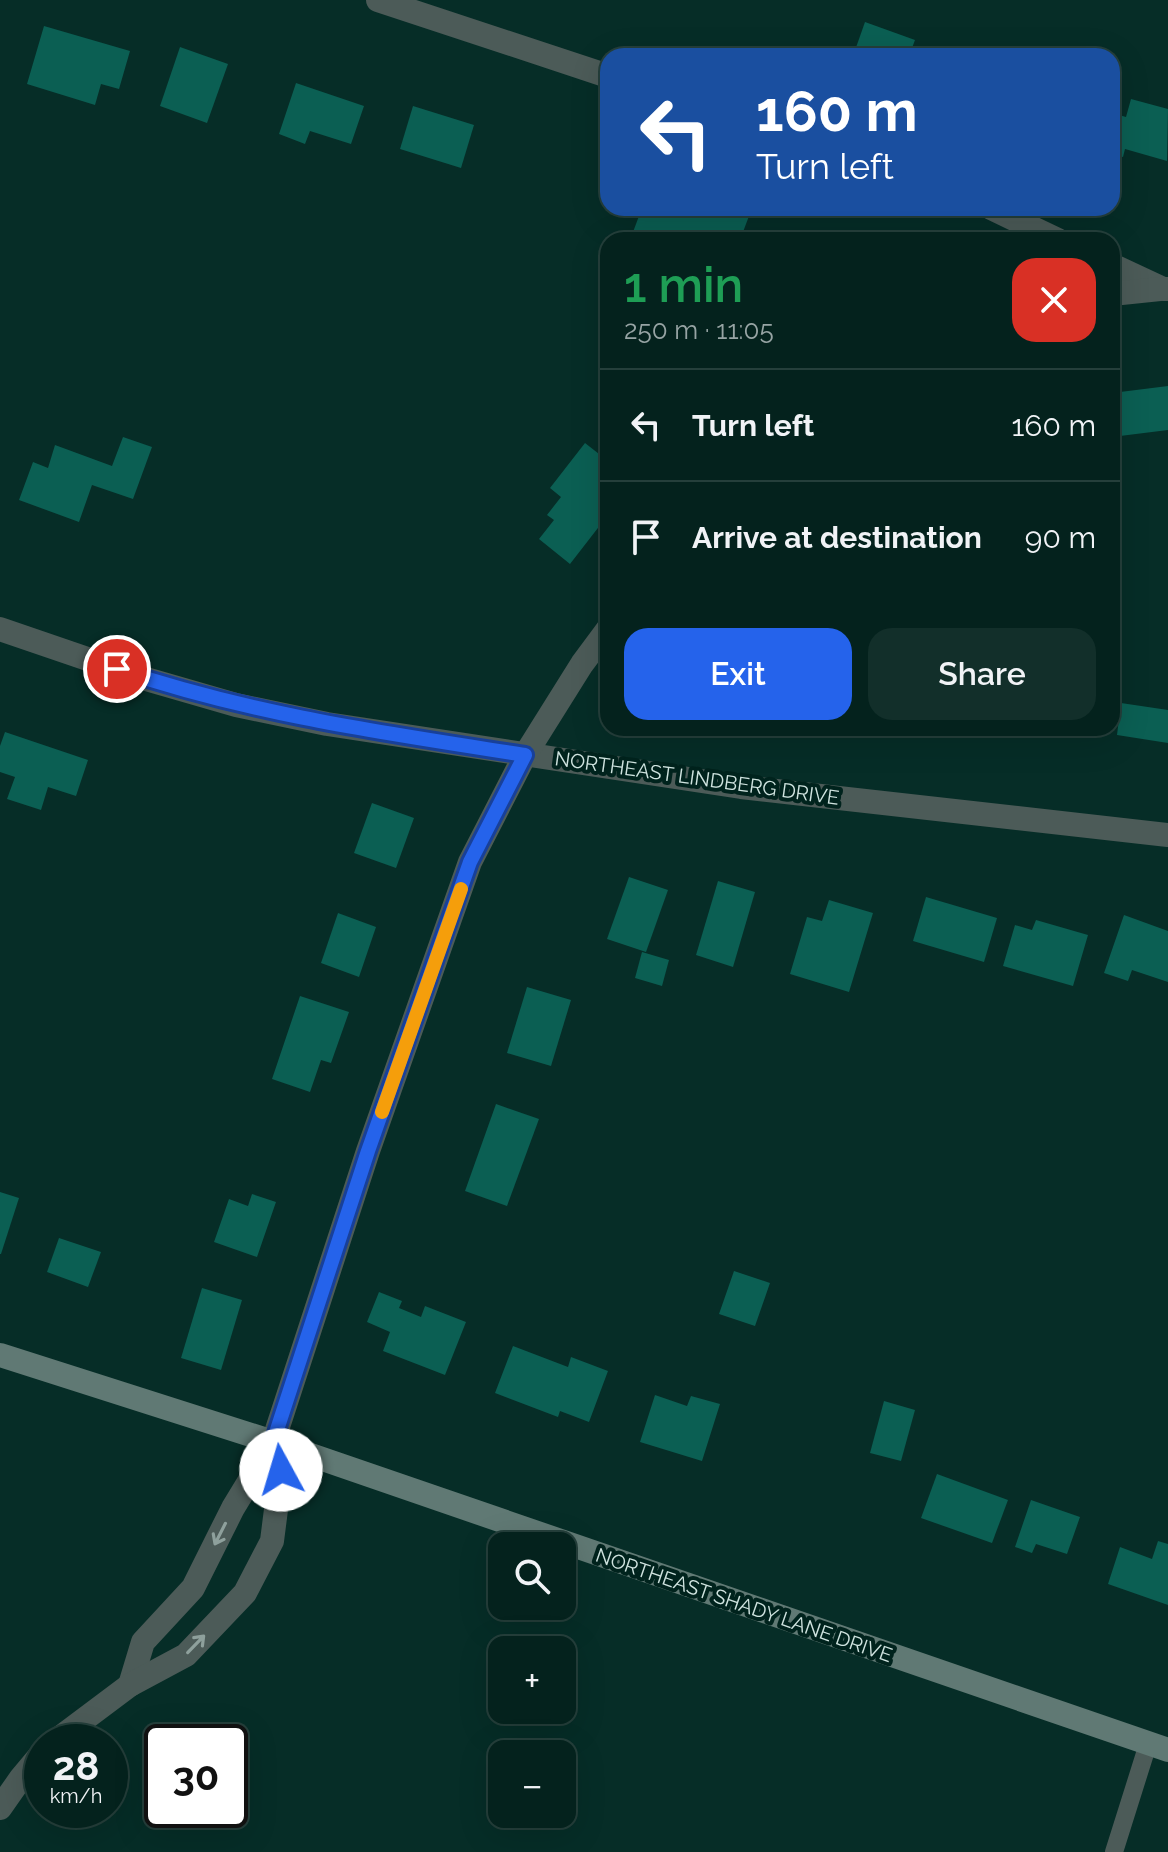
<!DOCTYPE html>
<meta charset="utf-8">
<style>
:root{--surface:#04221d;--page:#122f2a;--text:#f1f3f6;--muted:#97a4a4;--line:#253f3b;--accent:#2563eb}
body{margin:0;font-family:Raleway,sans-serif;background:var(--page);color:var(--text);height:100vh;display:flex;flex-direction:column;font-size:30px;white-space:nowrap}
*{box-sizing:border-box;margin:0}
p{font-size:26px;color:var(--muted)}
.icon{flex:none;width:44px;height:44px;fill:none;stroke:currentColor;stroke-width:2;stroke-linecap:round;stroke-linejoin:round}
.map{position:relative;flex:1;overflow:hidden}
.drawer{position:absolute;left:600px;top:232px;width:520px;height:504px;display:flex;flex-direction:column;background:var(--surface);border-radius:24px;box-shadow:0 8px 32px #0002,0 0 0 2px var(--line)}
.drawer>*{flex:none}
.top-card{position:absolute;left:600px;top:48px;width:520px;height:168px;border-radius:24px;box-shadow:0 8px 32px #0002,0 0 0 2px var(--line);background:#1a4fa0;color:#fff;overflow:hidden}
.tools{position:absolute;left:488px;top:1532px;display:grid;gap:16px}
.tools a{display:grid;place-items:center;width:88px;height:88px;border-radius:16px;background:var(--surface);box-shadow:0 8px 32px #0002,0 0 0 2px var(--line);font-size:40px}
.speed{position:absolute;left:24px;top:1724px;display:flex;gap:16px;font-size:40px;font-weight:700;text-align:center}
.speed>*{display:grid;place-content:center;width:104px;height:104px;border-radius:50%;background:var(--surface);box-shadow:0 8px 32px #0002,0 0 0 2px var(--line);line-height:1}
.speed small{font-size:20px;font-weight:400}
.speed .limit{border:4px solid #111;border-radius:12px;background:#fff;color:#111}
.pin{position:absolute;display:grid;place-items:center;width:68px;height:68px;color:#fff;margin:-34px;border:4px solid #fff;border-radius:50%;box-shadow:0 2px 8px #0007}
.me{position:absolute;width:88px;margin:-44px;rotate:354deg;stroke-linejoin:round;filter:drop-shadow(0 0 6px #0008)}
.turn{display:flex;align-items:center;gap:28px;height:168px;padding:0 24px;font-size:36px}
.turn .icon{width:104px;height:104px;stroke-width:2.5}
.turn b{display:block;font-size:56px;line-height:68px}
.round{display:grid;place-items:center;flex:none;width:84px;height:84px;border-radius:24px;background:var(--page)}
.overview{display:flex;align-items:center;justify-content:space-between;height:136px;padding:0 24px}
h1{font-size:48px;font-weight:600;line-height:60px;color:#1e9e55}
.action{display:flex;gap:16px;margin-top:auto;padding:16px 24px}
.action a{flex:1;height:92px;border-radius:24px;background:var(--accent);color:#fff;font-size:32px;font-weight:600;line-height:92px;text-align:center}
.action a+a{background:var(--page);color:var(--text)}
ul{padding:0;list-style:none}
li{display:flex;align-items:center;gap:24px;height:112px;padding:0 24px;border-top:2px solid var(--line)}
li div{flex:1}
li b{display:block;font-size:30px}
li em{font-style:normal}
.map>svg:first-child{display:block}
.building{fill:#0b5f53}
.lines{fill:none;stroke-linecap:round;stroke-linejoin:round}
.lane{stroke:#4c5b58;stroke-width:18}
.street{stroke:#4c5b58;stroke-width:24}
.secondary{stroke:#607974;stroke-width:24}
.oneway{stroke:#8ea09c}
.route-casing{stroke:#184099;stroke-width:20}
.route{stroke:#2563eb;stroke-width:14}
.slow{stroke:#f59e0b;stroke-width:14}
.labels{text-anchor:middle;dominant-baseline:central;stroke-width:8;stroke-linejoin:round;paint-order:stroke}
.street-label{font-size:20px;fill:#d0e4e0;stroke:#00231d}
</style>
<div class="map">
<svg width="1168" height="1852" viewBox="0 0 1168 1852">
<rect width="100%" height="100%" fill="#062d27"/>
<g class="building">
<path d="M 865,22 L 915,40 L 909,56 L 853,56 Z"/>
<path d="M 44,26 L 130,51 L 119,89 L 101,84 L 95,105 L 27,84 Z"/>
<path d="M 180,47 L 228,64 L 207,123 L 160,106 Z"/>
<path d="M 296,83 L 364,106 L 351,144 L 310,131 L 305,144 L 279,134 Z"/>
<path d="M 1131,99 L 1168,109 L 1167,161 L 1125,149 L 1123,157 L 1112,154 L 1112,113 L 1126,117 Z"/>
<path d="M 413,106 L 474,125 L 461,168 L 400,149 Z"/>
<path d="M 642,208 L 727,208 L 749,216 L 740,240 L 630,240 Z"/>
<path d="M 1168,386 L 1168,430 L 1112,437 L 1112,393 Z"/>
<path d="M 123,437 L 152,447 L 133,499 L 92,485 L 79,522 L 19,500 L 33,462 L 48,468 L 55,445 L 112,466 Z"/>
<path d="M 585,443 L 608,461 L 608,515 L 570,564 L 539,539 L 554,520 L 547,515 L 561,497 L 550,488 Z"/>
<path d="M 1121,703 L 1168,710 L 1168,743 L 1117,735 Z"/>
<path d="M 964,728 L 1008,728 L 1006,738 Z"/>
<path d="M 5,732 L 88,760 L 76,796 L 48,787 L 41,810 L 7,799 L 15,777 L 0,772 L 0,746 Z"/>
<path d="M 372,803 L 414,818 L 396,868 L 354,853 Z"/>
<path d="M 629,877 L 668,890 L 646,952 L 607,939 Z"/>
<path d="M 718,881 L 755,892 L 733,967 L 696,955 Z"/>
<path d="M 926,897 L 997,918 L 984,962 L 913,941 Z"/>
<path d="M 829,900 L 873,913 L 849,992 L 790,974 L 807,917 L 822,921 Z"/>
<path d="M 338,913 L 376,927 L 359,977 L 321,963 Z"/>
<path d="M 1124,915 L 1168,931 L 1168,982 L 1132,970 L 1128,981 L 1104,973 Z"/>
<path d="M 1036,920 L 1088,935 L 1073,986 L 1003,966 L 1015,925 L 1032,930 Z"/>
<path d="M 642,952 L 669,960 L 662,986 L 635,978 Z"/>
<path d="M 527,987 L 571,1000 L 551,1066 L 507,1053 Z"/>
<path d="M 300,996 L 349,1012 L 331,1063 L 321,1060 L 310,1092 L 272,1079 Z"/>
<path d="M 496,1104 L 539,1119 L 507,1206 L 465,1191 Z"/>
<path d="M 0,1192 L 19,1198 L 1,1254 L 0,1254 Z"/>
<path d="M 252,1194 L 276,1202 L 257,1257 L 214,1242 L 229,1199 L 248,1206 Z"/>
<path d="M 59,1238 L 101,1252 L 88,1287 L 47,1272 Z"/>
<path d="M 734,1271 L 770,1283 L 755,1326 L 719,1314 Z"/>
<path d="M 202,1288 L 242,1300 L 221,1370 L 181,1358 Z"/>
<path d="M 379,1292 L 402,1301 L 399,1308 L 421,1317 L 425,1306 L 466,1322 L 445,1375 L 383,1351 L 390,1332 L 367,1322 Z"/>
<path d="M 513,1346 L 568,1367 L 571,1357 L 608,1371 L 589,1422 L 560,1411 L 558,1417 L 495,1393 Z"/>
<path d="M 655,1395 L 687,1406 L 691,1396 L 720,1404 L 702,1461 L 640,1442 Z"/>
<path d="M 884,1401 L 915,1410 L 901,1461 L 870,1453 Z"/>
<path d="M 937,1474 L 1008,1500 L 992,1543 L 921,1518 Z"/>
<path d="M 1031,1500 L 1080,1517 L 1067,1554 L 1036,1544 L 1032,1553 L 1015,1547 Z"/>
<path d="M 1158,1541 L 1168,1544 L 1168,1605 L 1108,1584 L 1120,1547 L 1152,1559 Z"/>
</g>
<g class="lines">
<path class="lane" d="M 1114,1852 L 1148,1744"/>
<g class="street">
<path d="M 378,0 L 608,76"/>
<path d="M 991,208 L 1058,240"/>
<path d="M 1112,265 L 1163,289 L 1168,289"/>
<path d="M 1112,294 L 1160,289"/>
<path d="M 0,629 L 146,679 L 236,705 L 327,724 L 741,787 L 1168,835"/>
<path d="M 130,1685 L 143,1642 L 193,1588 L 233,1508 L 273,1442 L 368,1151 L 470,862 L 525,755 L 582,664 L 608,629"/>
<path d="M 54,1742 L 130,1685 L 186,1655 L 245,1593 L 272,1541 L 281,1470 L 273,1442"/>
<path d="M 0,1808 L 21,1778 L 42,1753"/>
</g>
<path class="secondary" d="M 0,1355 L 273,1442 L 1168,1750"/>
</g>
<defs><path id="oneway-shaft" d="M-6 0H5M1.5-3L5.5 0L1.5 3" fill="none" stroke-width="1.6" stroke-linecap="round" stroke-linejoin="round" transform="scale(2)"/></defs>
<g class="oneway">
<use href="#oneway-shaft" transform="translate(220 1534) rotate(117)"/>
<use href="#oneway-shaft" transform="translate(196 1644) rotate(-46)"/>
</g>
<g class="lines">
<g class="route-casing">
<path id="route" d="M 117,669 C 253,715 384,733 525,755 L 470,862 L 368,1151 L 273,1442 L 281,1470"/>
</g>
<use href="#route" class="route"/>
<path class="slow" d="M 382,1112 L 461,889"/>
</g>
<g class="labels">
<g class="street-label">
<text transform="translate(697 778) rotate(8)">NORTHEAST LINDBERG DRIVE</text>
<text transform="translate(744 1605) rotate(19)">NORTHEAST SHADY LANE DRIVE</text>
</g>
</g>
</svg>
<div class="tools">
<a><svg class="icon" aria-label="search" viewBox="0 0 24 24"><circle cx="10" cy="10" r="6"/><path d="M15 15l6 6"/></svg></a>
<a>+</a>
<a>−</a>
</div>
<div class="speed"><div>28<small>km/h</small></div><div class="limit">30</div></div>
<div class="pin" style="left:117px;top:669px;background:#d93025"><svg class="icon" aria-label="arrive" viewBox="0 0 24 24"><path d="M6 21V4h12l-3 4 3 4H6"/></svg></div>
<svg class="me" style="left:281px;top:1470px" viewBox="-20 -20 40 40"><circle r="19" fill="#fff"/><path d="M0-13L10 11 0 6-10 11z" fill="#2563eb"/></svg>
<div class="top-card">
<div class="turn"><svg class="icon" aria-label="left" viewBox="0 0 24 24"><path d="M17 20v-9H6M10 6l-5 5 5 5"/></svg><div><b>160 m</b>Turn left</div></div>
</div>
<section class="drawer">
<div class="overview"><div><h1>1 min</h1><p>250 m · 11:05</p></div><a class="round" style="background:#d93025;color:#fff"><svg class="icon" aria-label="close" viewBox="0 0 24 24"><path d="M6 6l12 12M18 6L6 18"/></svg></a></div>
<ul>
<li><svg class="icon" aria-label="left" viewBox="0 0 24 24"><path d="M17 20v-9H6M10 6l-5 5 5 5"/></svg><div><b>Turn left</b></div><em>160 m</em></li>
<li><svg class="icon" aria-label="arrive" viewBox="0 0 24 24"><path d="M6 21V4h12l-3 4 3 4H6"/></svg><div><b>Arrive at destination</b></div><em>90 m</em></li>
</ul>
<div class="action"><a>Exit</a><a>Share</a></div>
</section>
</div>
